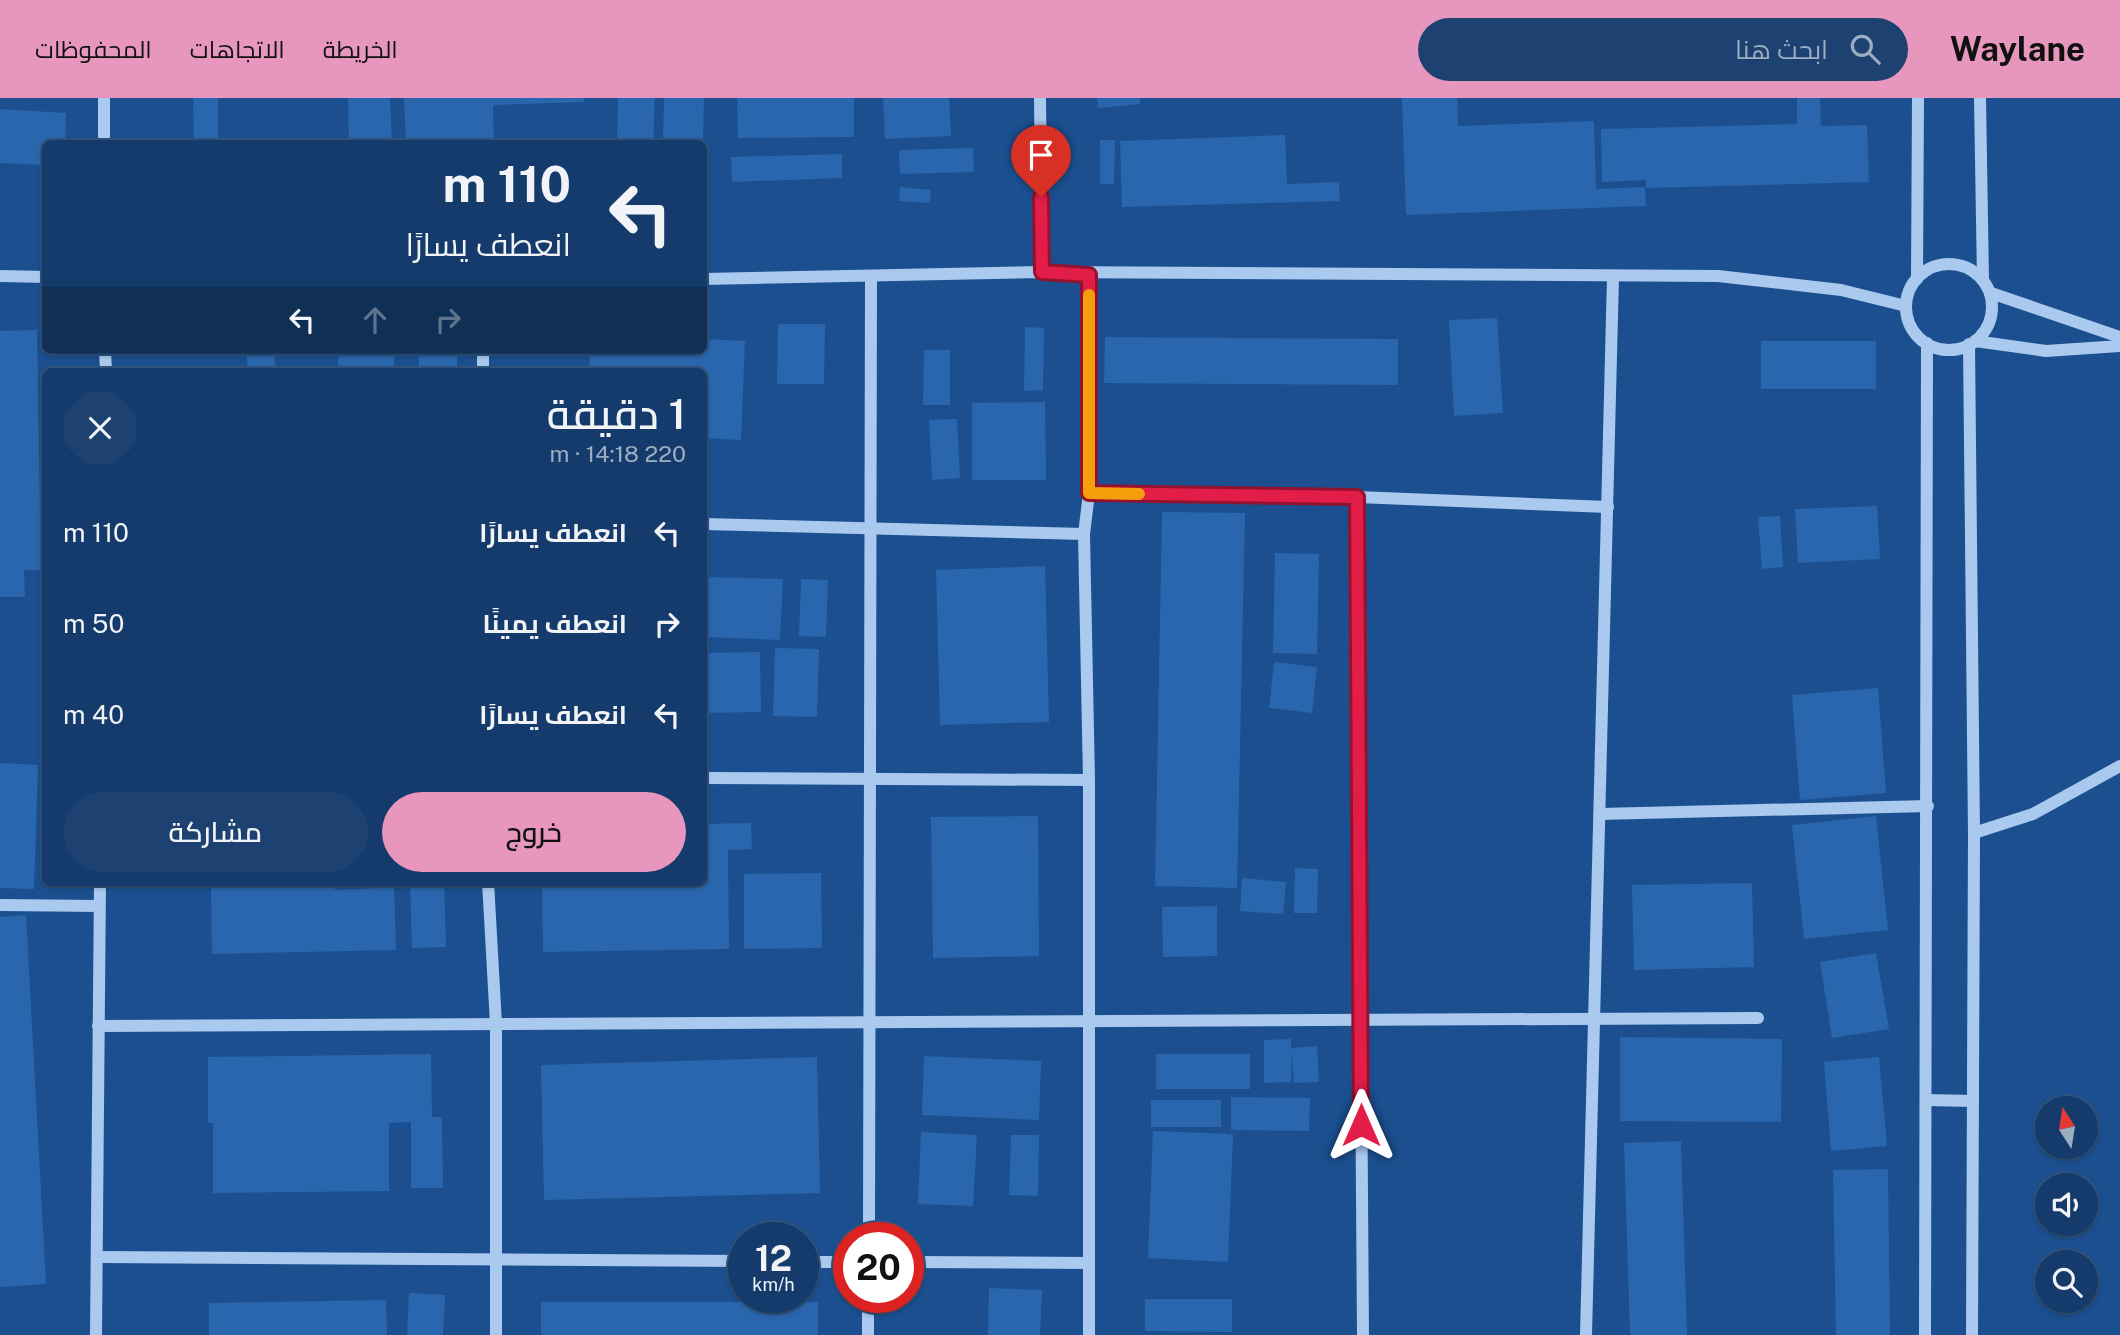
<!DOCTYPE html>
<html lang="ar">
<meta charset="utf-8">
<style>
:root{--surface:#143b6b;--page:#1d4271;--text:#f1f3f6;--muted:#9dadc1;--line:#33557e;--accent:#e797bd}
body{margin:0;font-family:"Public Sans",Cairo,sans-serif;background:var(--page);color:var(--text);direction:rtl;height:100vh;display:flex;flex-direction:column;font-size:26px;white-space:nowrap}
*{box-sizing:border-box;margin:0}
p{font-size:23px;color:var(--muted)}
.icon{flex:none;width:38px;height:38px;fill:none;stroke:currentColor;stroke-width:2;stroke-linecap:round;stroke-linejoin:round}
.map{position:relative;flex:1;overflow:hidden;direction:ltr}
.side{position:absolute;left:42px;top:270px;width:665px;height:518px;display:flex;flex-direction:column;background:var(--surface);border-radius:10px;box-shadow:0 2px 5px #0004,0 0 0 2px var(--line);direction:rtl}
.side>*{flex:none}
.top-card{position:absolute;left:42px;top:42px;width:665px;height:214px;border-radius:10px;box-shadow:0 2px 5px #0004,0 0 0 2px var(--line);direction:rtl;background:#143b6b;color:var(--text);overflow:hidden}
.needle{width:46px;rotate:348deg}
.fabs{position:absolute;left:2035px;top:998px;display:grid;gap:14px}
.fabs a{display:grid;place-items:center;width:63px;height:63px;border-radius:50%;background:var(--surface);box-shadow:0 2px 5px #0004,0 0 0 2px var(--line);font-size:35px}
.speed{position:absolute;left:728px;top:1124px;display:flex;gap:14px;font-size:35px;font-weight:700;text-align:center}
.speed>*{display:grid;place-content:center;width:91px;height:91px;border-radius:50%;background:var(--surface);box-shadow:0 2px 5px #0004,0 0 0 2px var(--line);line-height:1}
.speed small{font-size:18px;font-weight:400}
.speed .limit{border:10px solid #d22;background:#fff;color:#111}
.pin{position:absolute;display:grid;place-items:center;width:60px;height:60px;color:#fff;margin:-72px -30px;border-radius:50% 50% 50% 0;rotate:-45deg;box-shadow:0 0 7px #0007}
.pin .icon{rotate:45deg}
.me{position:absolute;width:77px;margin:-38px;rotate:0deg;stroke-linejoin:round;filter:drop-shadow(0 0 5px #0008)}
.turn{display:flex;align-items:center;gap:24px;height:147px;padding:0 21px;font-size:32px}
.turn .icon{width:91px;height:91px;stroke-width:2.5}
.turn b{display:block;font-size:49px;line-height:60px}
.lanes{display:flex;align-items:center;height:66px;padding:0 21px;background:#0003;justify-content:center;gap:35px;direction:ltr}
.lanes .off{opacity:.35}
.round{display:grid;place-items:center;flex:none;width:74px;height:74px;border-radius:37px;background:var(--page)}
.head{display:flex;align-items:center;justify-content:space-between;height:119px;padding:0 21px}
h1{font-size:42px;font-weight:600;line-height:52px}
.button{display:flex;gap:14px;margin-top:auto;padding:14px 21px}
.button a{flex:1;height:80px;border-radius:42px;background:var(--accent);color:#111;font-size:28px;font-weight:600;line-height:80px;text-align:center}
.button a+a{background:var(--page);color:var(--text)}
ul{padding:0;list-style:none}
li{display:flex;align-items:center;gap:21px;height:91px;padding:0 21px}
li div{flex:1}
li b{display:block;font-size:26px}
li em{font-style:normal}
header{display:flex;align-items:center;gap:42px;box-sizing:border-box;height:98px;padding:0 35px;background:var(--accent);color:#111}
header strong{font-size:33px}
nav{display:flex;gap:38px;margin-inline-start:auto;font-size:24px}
.search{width:490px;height:63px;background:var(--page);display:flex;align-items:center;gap:18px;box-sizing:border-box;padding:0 24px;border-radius:38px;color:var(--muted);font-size:26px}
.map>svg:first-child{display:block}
.building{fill:#2a66ad}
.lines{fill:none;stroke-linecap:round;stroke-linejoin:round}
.minor{stroke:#a9c9ee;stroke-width:12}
.route-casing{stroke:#92132f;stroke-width:18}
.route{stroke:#e11d48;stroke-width:12}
.slow{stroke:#f59e0b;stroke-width:12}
</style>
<header>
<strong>Waylane</strong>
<div class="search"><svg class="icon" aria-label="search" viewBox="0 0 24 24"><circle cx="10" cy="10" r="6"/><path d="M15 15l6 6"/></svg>ابحث هنا</div>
<nav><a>الخريطة</a><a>الاتجاهات</a><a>المحفوظات</a></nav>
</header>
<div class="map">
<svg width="2120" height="1237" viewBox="0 0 2120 1237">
<rect width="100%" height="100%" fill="#1b4f8f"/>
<g class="building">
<path d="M 193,0 L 218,0 L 218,46 L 194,46 Z"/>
<path d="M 348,0 L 390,0 L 392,46 L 349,46 Z"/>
<path d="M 404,0 L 584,0 L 584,4 L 493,7 L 494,46 L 406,46 Z"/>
<path d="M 618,0 L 655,0 L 653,46 L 617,46 Z"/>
<path d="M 664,0 L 704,0 L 703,46 L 663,46 Z"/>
<path d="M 737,0 L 854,0 L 854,39 L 738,40 Z"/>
<path d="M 883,0 L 949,0 L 951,38 L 885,41 Z"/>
<path d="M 1097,0 L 1140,0 L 1140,6 L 1098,10 Z"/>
<path d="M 1402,0 L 1457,0 L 1458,28 L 1594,23 L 1596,91 L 1645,89 L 1646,108 L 1406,117 Z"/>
<path d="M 1797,0 L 1820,0 L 1821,28 L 1867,27 L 1869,84 L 1646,90 L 1646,82 L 1602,84 L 1601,31 L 1797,26 Z"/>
<path d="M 0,11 L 66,15 L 65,46 L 46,46 L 46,67 L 0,65 Z"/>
<path d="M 1285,37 L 1287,86 L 1339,84 L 1340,103 L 1122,109 L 1120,43 Z"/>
<path d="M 1100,42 L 1115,42 L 1114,86 L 1100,86 Z"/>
<path d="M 973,50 L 974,74 L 900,76 L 899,52 Z"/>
<path d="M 842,56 L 842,80 L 732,84 L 731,59 Z"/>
<path d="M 900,89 L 931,92 L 930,105 L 899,103 Z"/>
<path d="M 1497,220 L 1503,315 L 1454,318 L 1449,222 Z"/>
<path d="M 778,226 L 825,226 L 824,286 L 777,286 Z"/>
<path d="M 1025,229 L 1044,230 L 1043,292 L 1024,293 Z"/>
<path d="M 37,232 L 41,472 L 24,472 L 25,499 L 0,499 L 0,233 Z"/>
<path d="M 1105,239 L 1398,241 L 1398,287 L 1104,285 Z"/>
<path d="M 704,241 L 745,243 L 741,342 L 704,340 L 704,273 L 589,273 L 590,252 L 704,252 Z"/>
<rect x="1761" y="243" width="115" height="48"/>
<path d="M 246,252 L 274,252 L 276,273 L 248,273 Z"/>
<rect x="338" y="252" width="56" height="21"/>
<rect x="419" y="252" width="38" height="21"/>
<path d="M 924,252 L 950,252 L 950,307 L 923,307 Z"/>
<path d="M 1045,304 L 1046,382 L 972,382 L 972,305 Z"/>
<path d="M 957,321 L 960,380 L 932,382 L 929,322 Z"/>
<path d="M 1877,408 L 1880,461 L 1798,465 L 1795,411 Z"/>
<path d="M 1162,414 L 1245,415 L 1237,790 L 1155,788 Z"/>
<path d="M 1780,418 L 1783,469 L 1762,471 L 1758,419 Z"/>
<path d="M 1275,455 L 1319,456 L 1317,556 L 1273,555 Z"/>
<path d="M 1045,468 L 1049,624 L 940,627 L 936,472 Z"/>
<path d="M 704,479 L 783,481 L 780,542 L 704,539 Z"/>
<path d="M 801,481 L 828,482 L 826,539 L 799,538 Z"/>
<path d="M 775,550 L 819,551 L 817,619 L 773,618 Z"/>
<path d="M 760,554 L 761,614 L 704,615 L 704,555 Z"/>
<path d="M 1274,564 L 1317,569 L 1312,615 L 1269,610 Z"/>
<path d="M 1878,590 L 1886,695 L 1800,702 L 1792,597 Z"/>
<path d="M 0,665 L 38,667 L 34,791 L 0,790 Z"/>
<path d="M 1038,718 L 1039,858 L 933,860 L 931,719 Z"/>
<path d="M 1876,718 L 1888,832 L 1804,841 L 1792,727 Z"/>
<path d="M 751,725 L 752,751 L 728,752 L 729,851 L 543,854 L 542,784 L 704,784 L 704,726 Z"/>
<path d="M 1295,770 L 1318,771 L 1317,815 L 1294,815 Z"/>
<path d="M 821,775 L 822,850 L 744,851 L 744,776 Z"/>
<path d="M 1242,780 L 1286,784 L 1283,816 L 1240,813 Z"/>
<path d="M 211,784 L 241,784 L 241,787 L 335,784 L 335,792 L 379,790 L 379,784 L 394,784 L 396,852 L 212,856 Z"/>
<path d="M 410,784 L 444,784 L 446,849 L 412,850 Z"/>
<path d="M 1752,785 L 1754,869 L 1634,872 L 1632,787 Z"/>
<path d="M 1217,808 L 1217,858 L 1163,859 L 1162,809 Z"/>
<path d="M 26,817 L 46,1186 L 0,1189 L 0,819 Z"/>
<path d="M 1876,855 L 1889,931 L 1832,940 L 1820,864 Z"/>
<path d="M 1620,939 L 1782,941 L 1781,1024 L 1620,1023 Z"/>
<path d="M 1291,941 L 1291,950 L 1317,948 L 1319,984 L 1294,985 L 1292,953 L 1291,984 L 1264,985 L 1264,942 Z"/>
<path d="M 431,956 L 432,1019 L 442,1019 L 443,1090 L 411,1090 L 411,1024 L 389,1025 L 389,1093 L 213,1095 L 213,1025 L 208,1025 L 208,959 Z"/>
<rect x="1156" y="956" width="94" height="35"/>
<path d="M 924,958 L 1041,963 L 1039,1022 L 922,1017 Z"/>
<path d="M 817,959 L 820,1095 L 544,1102 L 541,967 Z"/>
<path d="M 1879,959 L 1887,1048 L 1831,1053 L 1824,964 Z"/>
<path d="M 1231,999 L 1310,1000 L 1309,1033 L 1231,1032 Z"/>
<rect x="1151" y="1002" width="70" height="27"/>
<path d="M 1153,1033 L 1233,1036 L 1228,1164 L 1148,1160 Z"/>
<path d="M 921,1034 L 977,1037 L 973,1108 L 918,1106 Z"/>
<path d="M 1011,1037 L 1039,1037 L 1038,1098 L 1009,1097 Z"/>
<path d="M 1681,1043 L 1687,1237 L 1630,1237 L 1624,1045 Z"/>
<path d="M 1888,1071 L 1890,1237 L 1836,1237 L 1833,1072 Z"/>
<path d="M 989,1190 L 1042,1192 L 1040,1237 L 988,1237 Z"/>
<path d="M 409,1195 L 445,1197 L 443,1237 L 407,1237 Z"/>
<path d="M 1145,1201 L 1232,1201 L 1232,1234 L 1145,1233 Z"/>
<path d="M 386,1202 L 387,1237 L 209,1237 L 209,1205 Z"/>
<rect x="541" y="1204" width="277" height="33"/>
</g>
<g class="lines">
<g class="minor">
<path d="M 1040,0 L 1042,174"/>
<path d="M 1980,0 L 1983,182"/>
<path d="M 104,46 L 104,0"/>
<circle cx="1949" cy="209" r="43"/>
<path d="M 0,178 L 46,179"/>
<path d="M 704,181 L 1042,174 L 1718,178 L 1841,192 L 1906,208"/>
<path d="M 1917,181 L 1918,0"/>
<path d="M 1991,195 L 2120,239"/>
<path d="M 1975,243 L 2046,253 L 2120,248"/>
<path d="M 1969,246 L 1974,735 L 1972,1237"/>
<path d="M 105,252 L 106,273"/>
<path d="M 483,252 L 483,273"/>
<path d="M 1089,395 L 1357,399 L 1608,409"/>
<path d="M 1357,399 L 1363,1237"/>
<path d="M 704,426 L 1084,436"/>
<path d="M 704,680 L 1089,682"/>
<path d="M 1600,716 L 1928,708"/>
<path d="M 1974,735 L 2033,716 L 2120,668"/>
<path d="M 488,784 L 496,926 L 496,1237"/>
<path d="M 0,807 L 99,808"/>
<path d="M 98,928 L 1758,920"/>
<path d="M 1926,1002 L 1973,1003"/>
<path d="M 869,1139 L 871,179"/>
<path d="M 97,1159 L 744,1163"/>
<path d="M 803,1164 L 849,1164"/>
<path d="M 908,1164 L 1089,1165"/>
<path d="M 96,1237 L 100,784"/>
<path d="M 868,1237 L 868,1199"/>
<path d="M 1089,1237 L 1089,682 L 1084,436 L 1089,395 L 1089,176"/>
<path d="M 1586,1237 L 1613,179"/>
<path d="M 1925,1237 L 1927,245"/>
</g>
</g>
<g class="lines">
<g class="route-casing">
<path id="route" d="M 1041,99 L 1042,174 L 1089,177 L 1089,395 L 1357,399 L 1361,1027"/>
</g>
<use href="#route" class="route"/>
<path class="slow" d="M 1089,197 L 1089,395 L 1139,396"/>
</g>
</svg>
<div class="fabs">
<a><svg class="needle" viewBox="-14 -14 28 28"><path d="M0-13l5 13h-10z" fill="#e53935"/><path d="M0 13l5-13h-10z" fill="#9dadc1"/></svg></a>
<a><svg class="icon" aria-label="sound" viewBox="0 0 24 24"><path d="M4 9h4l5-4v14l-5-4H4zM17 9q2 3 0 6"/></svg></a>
<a><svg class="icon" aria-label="search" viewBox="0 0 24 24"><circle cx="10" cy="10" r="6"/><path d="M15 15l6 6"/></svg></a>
</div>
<div class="speed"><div>12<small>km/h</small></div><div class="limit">20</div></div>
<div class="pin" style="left:1041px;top:99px;background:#d93025"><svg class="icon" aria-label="arrive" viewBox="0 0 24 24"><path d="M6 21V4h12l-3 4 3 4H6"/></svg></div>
<svg class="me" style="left:1361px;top:1027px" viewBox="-20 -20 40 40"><path d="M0-17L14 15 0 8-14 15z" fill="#e11d48" stroke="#fff" stroke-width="4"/></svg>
<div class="top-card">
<div class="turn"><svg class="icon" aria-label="left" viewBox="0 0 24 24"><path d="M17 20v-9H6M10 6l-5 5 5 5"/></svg><div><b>110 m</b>انعطف يسارًا</div></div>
<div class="lanes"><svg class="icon" aria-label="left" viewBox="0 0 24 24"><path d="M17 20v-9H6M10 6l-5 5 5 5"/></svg><svg class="icon off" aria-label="ahead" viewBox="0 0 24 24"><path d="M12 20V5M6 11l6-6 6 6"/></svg><svg class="icon off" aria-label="right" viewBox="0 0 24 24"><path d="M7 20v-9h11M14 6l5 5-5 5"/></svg></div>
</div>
<section class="side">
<div class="head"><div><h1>1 دقيقة</h1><p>220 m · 14:18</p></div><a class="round"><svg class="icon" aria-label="close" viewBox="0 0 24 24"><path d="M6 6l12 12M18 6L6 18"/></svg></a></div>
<ul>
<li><svg class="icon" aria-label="left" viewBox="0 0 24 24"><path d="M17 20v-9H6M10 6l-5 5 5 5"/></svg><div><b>انعطف يسارًا</b></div><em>110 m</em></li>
<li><svg class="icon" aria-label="right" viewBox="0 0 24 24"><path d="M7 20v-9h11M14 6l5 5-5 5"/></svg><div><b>انعطف يمينًا</b></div><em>50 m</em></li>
<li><svg class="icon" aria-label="left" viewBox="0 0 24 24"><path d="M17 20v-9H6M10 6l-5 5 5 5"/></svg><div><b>انعطف يسارًا</b></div><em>40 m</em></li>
</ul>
<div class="button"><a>خروج</a><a>مشاركة</a></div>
</section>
</div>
